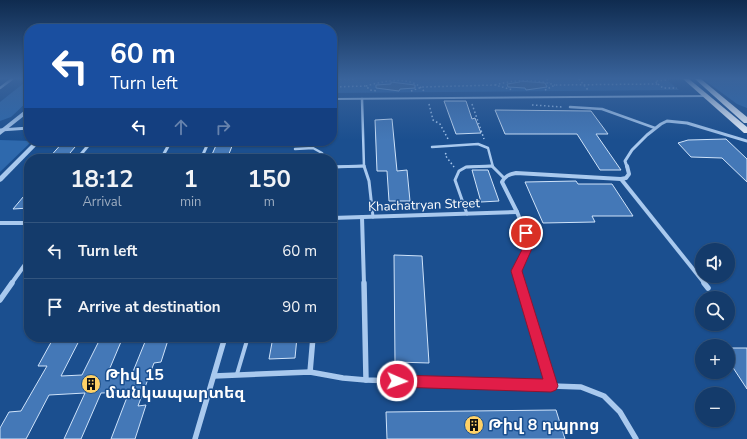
<!DOCTYPE html>
<meta charset="utf-8">
<style>
:root{--surface:#143b6b;--page:#214673;--text:#f1f3f6;--muted:#9dadc1;--line:#33557e}
body{margin:0;font-family:"Nunito Sans","Noto Sans Armenian",sans-serif;background:var(--page);color:var(--text);height:100vh;display:flex;flex-direction:column;font-size:15px;white-space:nowrap}
*{box-sizing:border-box;margin:0}
p{font-size:13px;color:var(--muted)}
.icon{flex:none;width:22px;height:22px;fill:none;stroke:currentColor;stroke-width:2;stroke-linecap:round;stroke-linejoin:round}
.map{position:relative;flex:1;overflow:hidden}
.drawer{position:absolute;left:24px;top:154px;width:313px;height:188px;display:flex;flex-direction:column;background:var(--surface);border-radius:16px;box-shadow:0 1px 3px #0004,0 0 0 1px var(--line)}
.drawer>*{flex:none}
.guide{position:absolute;left:24px;top:24px;width:313px;height:122px;border-radius:16px;box-shadow:0 1px 3px #0004,0 0 0 1px var(--line);background:#1a4fa0;color:#fff;overflow:hidden}
.tools{position:absolute;left:695px;top:243px;display:grid;gap:8px}
.tools a{display:grid;place-items:center;width:40px;height:40px;border-radius:50%;background:var(--surface);box-shadow:0 1px 3px #0004,0 0 0 1px var(--line);font-size:20px}
.pin{position:absolute;display:grid;place-items:center;width:34px;height:34px;color:#fff;margin:-17px;border:2px solid #fff;border-radius:50%;box-shadow:0 1px 4px #0007}
.me{position:absolute;width:44px;margin:-22px;rotate:92deg;stroke-linejoin:round;filter:drop-shadow(0 0 3px #0008)}
.turn{display:flex;align-items:center;gap:14px;height:84px;padding:0 20px;font-size:18px}
.turn .icon{width:52px;height:52px;stroke-width:2.5}
.turn b{display:block;font-size:28px;line-height:34px}
.lanes{display:flex;align-items:center;height:38px;padding:0 20px;background:#0003;justify-content:center;gap:20px;direction:ltr}
.lanes .off{opacity:.35}
.eta{display:flex;justify-content:space-evenly;align-items:center;height:68px;text-align:center}
.eta b{font-size:24px;font-weight:700;line-height:28px}
ul{padding:0;list-style:none}
li{display:flex;align-items:center;gap:12px;height:56px;padding:0 20px;border-top:1px solid var(--line)}
li div{flex:1}
li b{display:block;font-size:15px}
li em{font-style:normal}
.map>svg:first-child{display:block}
.green{fill:#2e69ad}
.water{fill:#3c6290;stroke:#9cc4f0}
.building{fill:#4478b7;stroke:#cfe3fa}
.lines{fill:none;stroke-linecap:round;stroke-linejoin:round}
.path{stroke:#a9c9ee;stroke-width:1.5;stroke-dasharray:1.5 2.5;stroke-linecap:butt}
.service-far2{stroke:#a9c9ee;stroke-width:2.5}
.service-far1{stroke:#a9c9ee;stroke-width:3}
.service{stroke:#a9c9ee;stroke-width:4}
.minor-far2{stroke:#a9c9ee;stroke-width:3}
.minor-far1{stroke:#a9c9ee;stroke-width:4}
.minor{stroke:#a9c9ee;stroke-width:5.5}
.tertiary{fill:#a9c9ee;fill-rule:evenodd}
.primary{fill:#f0f6ff;fill-rule:evenodd}
.route{fill:#e11d48;stroke:#92132f}
.labels{text-anchor:middle;dominant-baseline:central;stroke-width:3;stroke-linejoin:round;paint-order:stroke}
.street-label{font-size:13px;fill:#fff;stroke:#1b4f8f}
.near-poi-label{font-size:16px;font-weight:bold;fill:#fff;stroke:#1b4f8f;text-anchor:start}
</style>
<div class="map">
<svg width="747" height="439" viewBox="0 0 747 439">
<rect width="100%" height="100%" fill="#1b4f8f"/>
<g class="green">
<path d="M 29,79 L 29,100 L 11,117 L 0,121 L 0,102 Z"/>
<path d="M 332,79 L 666,79 L 679,90 L 332,93 Z"/>
<path d="M 703,79 L 747,79 L 747,108 L 737,104 Z"/>
<path d="M 0,140 L 32,141 L 0,172 Z"/>
</g>
<g class="water">
<path d="M 519,81 L 545,83 L 547,87 L 526,90 L 525,88 L 508,87 L 507,84 L 520,82 Z"/>
<path d="M 391,82 L 415,85 L 415,88 L 400,89 L 399,91 L 376,88 L 376,85 L 391,84 Z"/>
</g>
<g class="building">
<path d="M 444,101 L 466,101 L 472,119 L 475,118 L 481,133 L 456,134 Z"/>
<path d="M 495,110 L 591,111 L 608,134 L 596,134 L 621,170 L 600,170 L 577,134 L 505,134 Z"/>
<path d="M 392,119 L 397,171 L 407,170 L 410,201 L 389,201 L 387,171 L 377,171 L 375,120 Z"/>
<path d="M 726,139 L 747,159 L 747,182 L 722,158 L 691,157 L 678,143 L 688,140 Z"/>
<path d="M 64,141 L 80,141 L 65,159 L 48,159 Z"/>
<path d="M 218,141 L 234,141 L 227,159 L 210,159 Z"/>
<path d="M 472,170 L 488,170 L 499,201 L 481,202 Z"/>
<path d="M 576,181 L 578,184 L 612,184 L 633,216 L 592,216 L 595,222 L 543,223 L 525,182 Z"/>
<path d="M 29,190 L 29,208 L 13,209 Z"/>
<path d="M 394,255 L 422,256 L 429,363 L 395,362 Z"/>
<path d="M 54,337 L 81,337 L 61,376 L 82,375 L 101,337 L 123,337 L 107,375 L 132,374 L 147,337 L 169,337 L 161,362 L 154,363 L 138,406 L 146,405 L 135,439 L 111,439 L 129,392 L 101,393 L 81,439 L 64,439 L 85,393 L 49,395 L 26,439 L 0,439 L 0,428 L 9,412 L 21,411 L 47,366 L 38,366 Z"/>
<path d="M 273,337 L 297,337 L 295,358 L 269,359 Z"/>
<path d="M 728,348 L 747,348 L 747,389 L 728,360 Z"/>
<path d="M 556,410 L 565,439 L 387,439 L 386,412 Z"/>
</g>
<g class="lines">
<g class="path">
<path d="M 332,79 L 356,79"/>
<path d="M 547,79 L 549,83"/>
<path d="M 579,79 L 588,90"/>
<path d="M 658,84 L 663,88 L 677,88"/>
<path d="M 495,85 C 515,79 535,79 555,85"/>
<path d="M 366,86 C 383,81 415,74 425,93"/>
<path d="M 332,87 L 366,86 L 370,90 L 377,91"/>
<path d="M 545,90 L 555,85 L 658,84 L 655,81 L 669,80"/>
<path d="M 411,91 L 422,87 L 495,85 L 513,90"/>
<path d="M 429,104 L 433,120 L 440,124 L 448,139"/>
<path d="M 472,104 L 484,139"/>
<path d="M 532,105 L 563,107"/>
<path d="M 332,124 L 337,106"/>
<path d="M 320,144 L 324,141"/>
<path d="M 446,153 L 445,155 L 454,167"/>
</g>
<g class="service-far2">
<path d="M 0,88 L 12,79"/>
<path d="M 362,99 L 364,167"/>
<path d="M 570,107 L 602,109 L 655,128"/>
<path d="M 432,147 L 478,144 L 488,148 L 493,167"/>
<path d="M 295,149 L 313,148 L 322,153 L 324,159"/>
<path d="M 334,167 L 364,166"/>
<path d="M 467,167 L 492,166"/>
</g>
<g class="service-far1">
<path d="M 364,166 L 369,181 L 373,217"/>
<path d="M 492,166 L 504,178"/>
<path d="M 332,167 L 364,166"/>
<path d="M 467,214 L 455,180 L 459,171 L 466,167 L 492,166"/>
</g>
<path class="service" d="M 237,374 L 248,337"/>
<g class="minor-far2">
<path d="M 0,130 L 29,128"/>
<path d="M 77,159 L 92,141"/>
<path d="M 161,159 L 171,141"/>
<path d="M 201,159 L 209,141"/>
<path d="M 627,167 L 625,161 L 632,150 L 647,135 L 661,124 L 667,121 L 687,123 L 747,141"/>
</g>
<g class="minor-far1">
<path d="M 621,179 L 705,284"/>
<path d="M 362,217 L 364,284"/>
<path d="M 332,218 L 517,212"/>
<path d="M 0,223 L 29,223"/>
<path d="M 11,284 L 29,259"/>
<path d="M 521,284 L 517,271 L 530,244 L 517,212 L 502,182 C 505,176 509,174 516,173 L 621,179 L 626,178 L 629,174 L 627,166"/>
</g>
<g class="minor">
<path d="M 364,283 L 366,380"/>
<path d="M 521,283 L 551,386"/>
<path d="M 704,283 L 708,288"/>
<path d="M 0,300 L 12,283"/>
<path d="M 310,372 L 313,337"/>
<path d="M 214,376 L 310,372 L 343,378 L 366,380 L 581,387 L 604,396 L 620,412 L 636,439"/>
<path d="M 195,439 L 225,337"/>
</g>
<g class="tertiary">
<path d="M 705,95 L 707,96 L 707,97 L 332,100 L 332,98 Z"/>
<path d="M 29,107 L 29,112 L 0,135 L 0,130 Z"/>
<path d="M 35,141 L 41,141 L 2,181 L 0,182 L 0,176 Z"/>
</g>
<g class="primary">
<path d="M 683,79 L 689,79 L 747,127 L 747,133 L 744,133 Z"/>
<path d="M 695,79 L 701,79 L 747,117 L 747,123 L 744,123 Z"/>
</g>
</g>
<linearGradient id="sky" x2="0" y2="1"><stop stop-color="#0f2b4f"/><stop offset="0.56" stop-color="#39639b"/><stop offset="1" stop-color="#39639b" stop-opacity="0"/></linearGradient>
<rect width="747" height="140" fill="url(#sky)"/>
<path class="route" d="M 526,230 L 529,231 L 534,244 L 522,271 L 558,386 L 556,390 L 551,392 L 397,387 L 392,386 L 390,381 L 392,377 L 397,375 L 543,379 L 511,271 L 525,244 L 521,233 Z"/>
<defs>
<g id="building-disc" transform="scale(1)"><circle r="9.5" fill="#ffd166" stroke="#1b4f8f"/><path d="M-4-6H4V6H1V3H-1V6H-4ZM-2.5-4.3h1.7v1.8h-1.7ZM.8-4.3h1.7v1.8H.8ZM-2.5-1h1.7V.8h-1.7ZM.8-1h1.7V.8H.8Z" fill="#111"/></g>
</defs>
<g fill-rule="evenodd">
<use href="#building-disc" x="91" y="384"/>
<use href="#building-disc" x="474" y="425"/>
</g>
<g class="labels">
<g class="street-label">
<text transform="translate(424 205) rotate(-2)">Khachatryan Street</text>
</g>
<g class="near-poi-label">
<text x="105" y="375">Թիվ 15<tspan x="105" dy="18">մանկապարտեզ</tspan></text>
<text x="488" y="425">Թիվ 8 դպրոց</text>
</g>
</g>
</svg>
<div class="tools">
<a><svg class="icon" aria-label="sound" viewBox="0 0 24 24"><path d="M4 9h4l5-4v14l-5-4H4zM17 9q2 3 0 6"/></svg></a>
<a><svg class="icon" aria-label="search" viewBox="0 0 24 24"><circle cx="10" cy="10" r="6"/><path d="M15 15l6 6"/></svg></a>
<a>+</a>
<a>−</a>
</div>
<div class="pin" style="left:526px;top:233px;background:#d93025"><svg class="icon" aria-label="arrive" viewBox="0 0 24 24"><path d="M6 21V4h12l-3 4 3 4H6"/></svg></div>
<svg class="me" style="left:397px;top:381px" viewBox="-20 -20 40 40"><circle r="17" fill="#e11d48" stroke="#fff" stroke-width="3"/><path d="M0-11L8 9 0 5-8 9z" fill="#fff"/></svg>
<div class="guide">
<div class="turn"><svg class="icon" aria-label="left" viewBox="0 0 24 24"><path d="M17 20v-9H6M10 6l-5 5 5 5"/></svg><div><b>60 m</b>Turn left</div></div>
<div class="lanes"><svg class="icon" aria-label="left" viewBox="0 0 24 24"><path d="M17 20v-9H6M10 6l-5 5 5 5"/></svg><svg class="icon off" aria-label="ahead" viewBox="0 0 24 24"><path d="M12 20V5M6 11l6-6 6 6"/></svg><svg class="icon off" aria-label="right" viewBox="0 0 24 24"><path d="M7 20v-9h11M14 6l5 5-5 5"/></svg></div>
</div>
<section class="drawer">
<div class="eta">
<div><b>18:12</b><p>Arrival</p></div>
<div><b>1</b><p>min</p></div>
<div><b>150</b><p>m</p></div>
</div>
<ul>
<li><svg class="icon" aria-label="left" viewBox="0 0 24 24"><path d="M17 20v-9H6M10 6l-5 5 5 5"/></svg><div><b>Turn left</b></div><em>60 m</em></li>
<li><svg class="icon" aria-label="arrive" viewBox="0 0 24 24"><path d="M6 21V4h12l-3 4 3 4H6"/></svg><div><b>Arrive at destination</b></div><em>90 m</em></li>
</ul>
</section>
</div>
